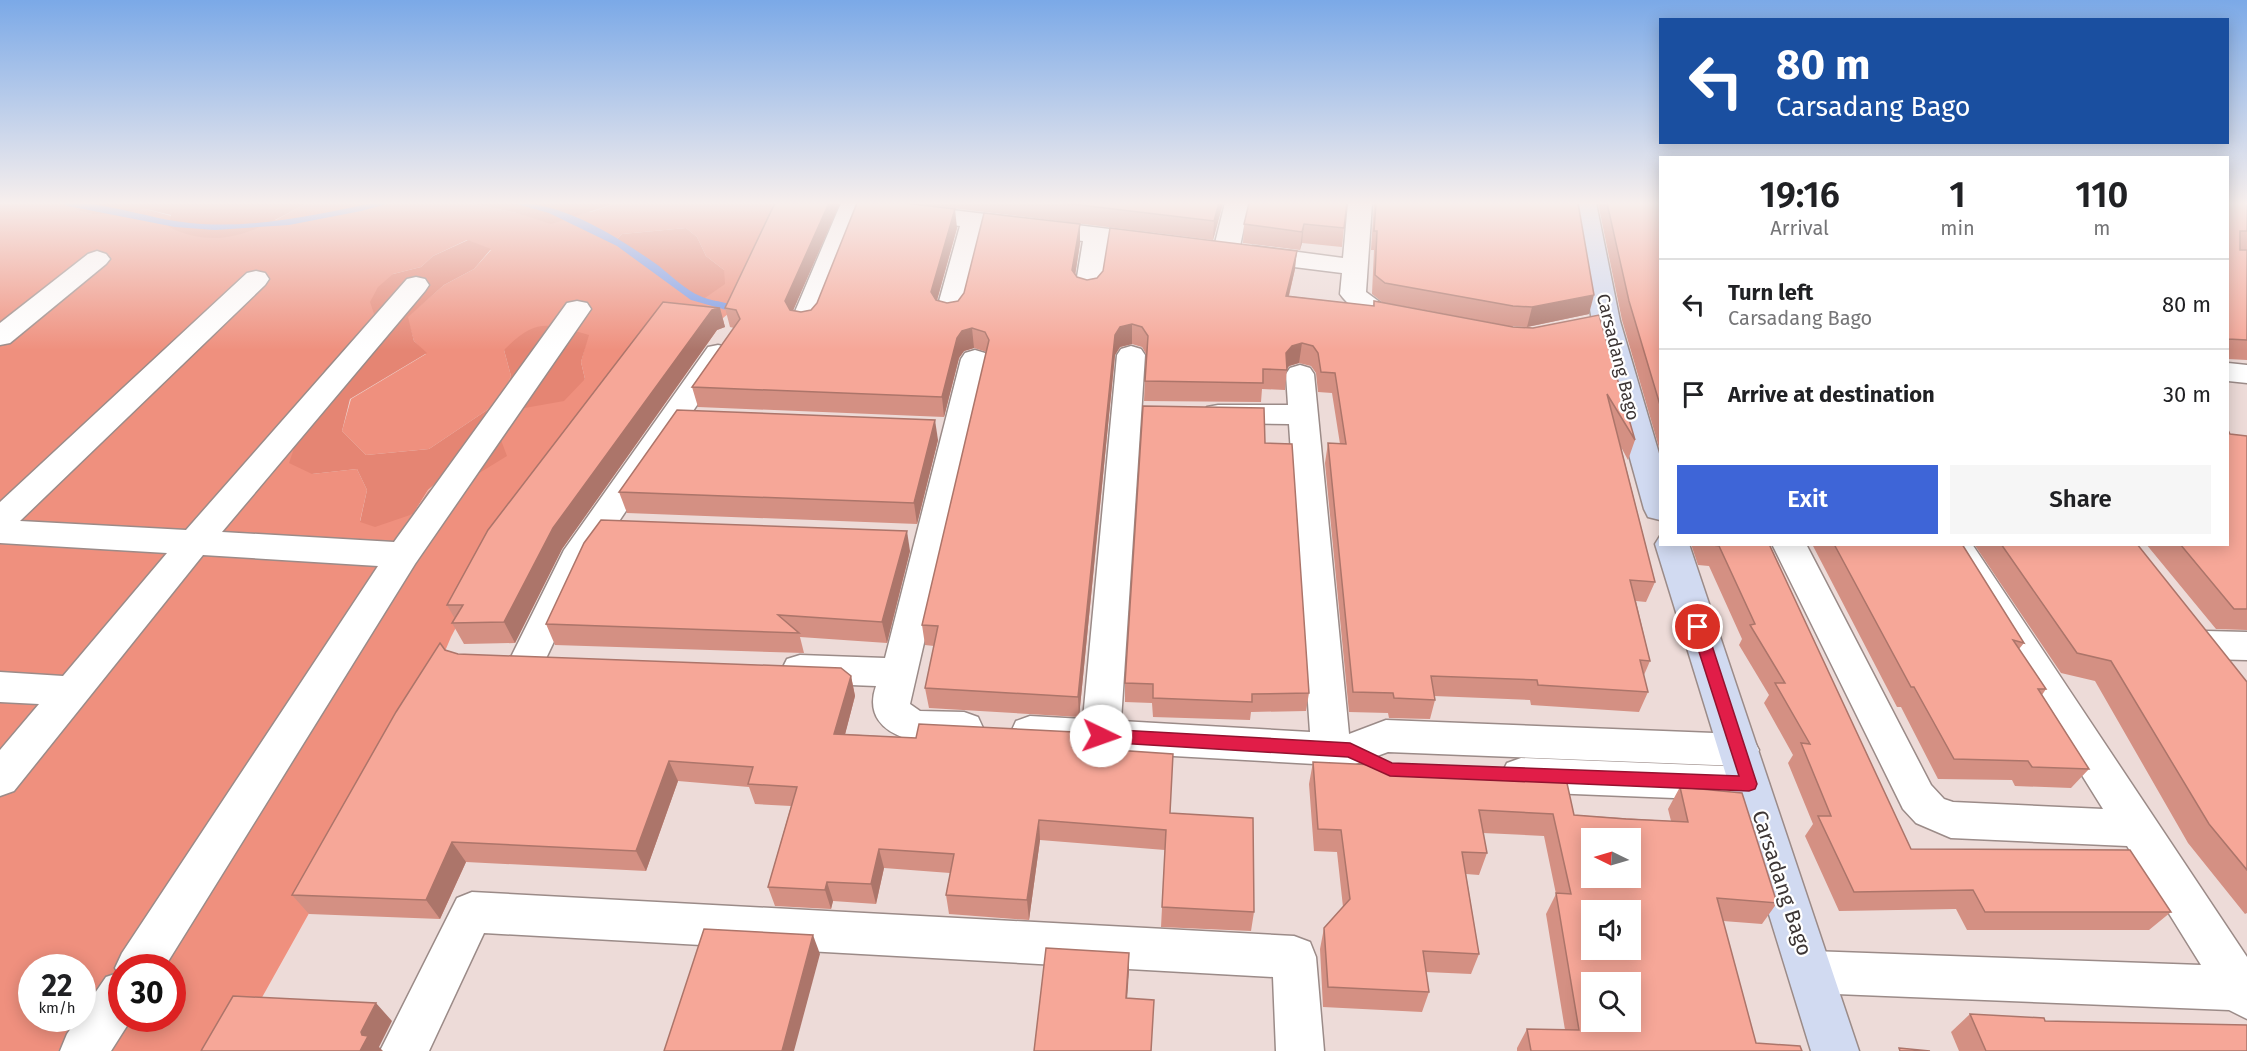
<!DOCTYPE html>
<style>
:root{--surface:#fff;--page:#f6f6f6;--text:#202124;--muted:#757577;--line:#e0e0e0;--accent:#3e65d7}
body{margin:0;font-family:"Fira Sans",sans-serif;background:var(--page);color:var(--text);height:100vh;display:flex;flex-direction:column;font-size:22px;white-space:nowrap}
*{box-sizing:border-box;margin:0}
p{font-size:20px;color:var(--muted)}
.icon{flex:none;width:33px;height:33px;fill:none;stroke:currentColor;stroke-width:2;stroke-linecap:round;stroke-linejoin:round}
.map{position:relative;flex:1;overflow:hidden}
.side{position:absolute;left:1659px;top:156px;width:570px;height:390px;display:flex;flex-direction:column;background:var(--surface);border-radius:0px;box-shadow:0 3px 15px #0003}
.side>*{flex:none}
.banner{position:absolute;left:1659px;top:18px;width:570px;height:126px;border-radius:0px;box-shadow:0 3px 15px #0003;background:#1a4fa0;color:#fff;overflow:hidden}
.needle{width:39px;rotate:275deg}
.controls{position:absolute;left:1581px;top:828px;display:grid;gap:12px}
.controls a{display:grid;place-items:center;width:60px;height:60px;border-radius:0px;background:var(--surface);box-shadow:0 3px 15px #0003;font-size:30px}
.speed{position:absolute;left:18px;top:954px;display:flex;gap:12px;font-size:30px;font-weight:700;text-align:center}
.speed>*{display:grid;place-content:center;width:78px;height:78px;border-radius:50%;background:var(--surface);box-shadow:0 3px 15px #0003;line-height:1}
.speed small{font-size:15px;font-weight:400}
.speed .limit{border:9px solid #d22;background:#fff;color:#111}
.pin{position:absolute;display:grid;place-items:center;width:51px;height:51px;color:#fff;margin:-26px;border:3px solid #fff;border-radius:50%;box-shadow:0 2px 6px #0007}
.me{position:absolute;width:66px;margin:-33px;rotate:93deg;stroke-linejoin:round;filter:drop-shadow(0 0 4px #0008)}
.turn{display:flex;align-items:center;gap:21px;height:126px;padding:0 18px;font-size:27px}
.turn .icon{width:78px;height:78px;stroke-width:2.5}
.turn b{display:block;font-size:42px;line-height:51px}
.eta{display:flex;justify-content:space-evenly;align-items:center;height:102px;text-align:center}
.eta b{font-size:36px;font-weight:600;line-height:42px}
.primary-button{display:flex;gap:12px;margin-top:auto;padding:12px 18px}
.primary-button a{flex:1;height:69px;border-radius:0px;background:var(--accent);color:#fff;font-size:24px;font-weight:600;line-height:69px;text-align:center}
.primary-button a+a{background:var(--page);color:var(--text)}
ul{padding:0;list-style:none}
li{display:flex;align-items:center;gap:18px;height:90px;padding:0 18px;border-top:2px solid var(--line)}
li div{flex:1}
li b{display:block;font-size:22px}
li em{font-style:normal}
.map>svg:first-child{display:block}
.green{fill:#ef907e;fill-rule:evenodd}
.forest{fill:#e58573}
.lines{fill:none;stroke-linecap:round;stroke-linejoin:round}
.stream{fill:#7798e6;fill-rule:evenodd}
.street-casing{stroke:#9b8b88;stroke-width:3}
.secondary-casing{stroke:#9b8b88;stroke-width:3}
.street{fill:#fff;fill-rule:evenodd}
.secondary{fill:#d1daf1;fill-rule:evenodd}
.wall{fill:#d49083}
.shaded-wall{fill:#ac756a}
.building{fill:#f6a798;stroke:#ac756a;stroke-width:1.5;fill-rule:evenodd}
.route{fill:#e11d48;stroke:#92132f;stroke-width:1.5}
.labels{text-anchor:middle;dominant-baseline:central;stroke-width:4.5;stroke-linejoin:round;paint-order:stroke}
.street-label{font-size:18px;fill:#3d3635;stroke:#fff}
.near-street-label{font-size:21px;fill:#3d3635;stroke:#fff}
</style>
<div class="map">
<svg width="2247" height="1051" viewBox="0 0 2247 1051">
<rect width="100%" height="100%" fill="#eddbd8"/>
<path class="green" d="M 0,203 L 83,203 L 76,210 L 92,214 L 146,209 L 171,216 L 276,220 L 307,203 L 468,203 L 517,213 L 591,212 L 617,203 L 788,203 L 739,305 L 723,318 L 500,543 L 451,637 L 412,729 L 232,1051 L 0,1051 ZM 686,228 L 697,237 L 706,256 L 724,270 L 615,241 L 622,234 ZM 467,240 L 491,250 L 474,269 L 444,285 L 407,317 L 414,341 L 426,354 L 351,399 L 342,431 L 366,455 L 429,449 L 499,402 L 511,376 L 504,350 L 588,335 L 581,362 L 585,379 L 519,409 L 481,430 L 455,466 L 428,491 L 413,514 L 360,521 L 367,490 L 357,469 L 312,474 L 326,397 L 319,377 C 329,364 342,356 354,344 C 374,324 383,299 393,274 L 421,267 L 433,256 ZM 32,968 L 82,968 L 82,1018 L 32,1018 ZM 122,968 L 172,968 L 172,1018 L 122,1018 Z"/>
<g class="forest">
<path d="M 83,203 L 307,203 C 260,228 222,253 169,227 L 171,215 L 146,209 L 110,214 L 92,214 L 76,210 Z"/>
<path d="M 419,203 L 617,203 L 551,224 L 517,213 L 468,203 Z"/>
<path d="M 686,228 L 697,237 L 706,256 L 724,270 L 725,284 L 702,300 L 695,298 L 615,241 L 622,234 Z"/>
<path d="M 468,240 L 491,249 L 474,269 L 444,285 L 408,317 L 414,341 L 427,353 L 350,399 L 342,431 L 366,455 L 429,449 L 499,402 L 511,376 L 504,350 C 537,317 547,324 589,335 L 581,362 L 585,379 L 564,401 L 519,409 L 481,430 L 501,440 L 507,456 L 476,475 L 455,466 L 428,490 L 413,514 L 375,527 L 360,522 L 367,490 L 357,469 L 312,474 L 289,463 L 299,433 L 326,397 L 319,377 L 327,367 L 355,343 L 375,317 L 370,302 L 378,287 L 393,274 L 421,267 L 433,256 Z"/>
</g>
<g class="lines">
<g class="stream">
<path d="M 63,203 C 106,201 147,219 190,223 C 251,229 312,216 372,203 L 390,203 L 361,211 L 289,225 L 215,230 L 175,227 L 68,206 Z"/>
<path d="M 513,203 C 563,201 619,238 659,266 C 671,276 686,290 700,296 C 715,303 735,301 747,314 L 741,317 L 730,311 L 691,300 L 617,246 L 549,213 Z"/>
</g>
<g class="street-casing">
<g id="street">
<path d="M 841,203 L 894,203 L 1151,234 L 1160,237 L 1164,242 L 1160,247 L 1151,250 L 1108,244 L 1101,289 L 1097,295 L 1088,297 L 1079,295 L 1075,289 L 1083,241 L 984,229 L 964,312 L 960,318 L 950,320 L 940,318 L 936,312 L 960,226 L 861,213 L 819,321 L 815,327 L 805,329 L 795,327 L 791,321 Z"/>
<path d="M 1225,203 L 1249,203 L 1239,251 L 1235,256 L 1226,259 L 1217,256 L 1213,251 Z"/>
<path d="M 1348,203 L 1372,203 L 1366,292 L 1381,303 L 1419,311 L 1423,317 L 1419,323 C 1393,329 1355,316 1340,294 L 1342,273 L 1253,262 L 1244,259 L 1240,254 L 1244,249 L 1253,246 L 1343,258 Z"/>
<path d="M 97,251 L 106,254 L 110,259 L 106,264 L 10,343 L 0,345 L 0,323 L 88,254 Z"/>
<path d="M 256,271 L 265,273 L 269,279 L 265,285 L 20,521 L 186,530 L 407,279 L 416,277 L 425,279 L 429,285 L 425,291 L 222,532 L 394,542 L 567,303 L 577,301 L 587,303 L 591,309 L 415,564 L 164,968 L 122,968 L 122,1018 L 132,1018 L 111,1051 L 60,1051 L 67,1034 L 78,1018 L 82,1018 L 82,1012 L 106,977 L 118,973 L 115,968 L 122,953 L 378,566 L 203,555 L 14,791 L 0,796 L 0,750 L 39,704 L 0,702 L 0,672 L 63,676 L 167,553 L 0,543 L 0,502 L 247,273 Z"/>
<path d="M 718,345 L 728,347 L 732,353 L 591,563 L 541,669 L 528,673 L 515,669 L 510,659 L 564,550 L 708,347 Z"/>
<path d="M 1131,346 L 1141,349 L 1145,355 L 1121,721 L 1310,732 L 1289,424 L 1218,423 L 1207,421 L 1203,414 L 1207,407 L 1218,405 L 1288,405 L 1286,374 L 1290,368 L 1300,365 L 1310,368 L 1314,374 L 1349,734 L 1386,720 L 1739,734 L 1753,739 L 1759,750 L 1753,761 L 1739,766 L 1388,752 L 1350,766 L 1030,748 L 1016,743 L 1011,732 L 1016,721 L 1030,716 L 1083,719 L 1117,355 L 1121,349 Z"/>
<path d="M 975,350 L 985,353 L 989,359 L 910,704 L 920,711 L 964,712 L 978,717 L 983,728 L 978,739 C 942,751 856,743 876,686 L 800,683 L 787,679 L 782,669 L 787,659 L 800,655 L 885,658 L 961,359 L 965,353 Z"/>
<path d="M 2228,363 L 2247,365 L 2247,383 L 2228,381 Z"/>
<path d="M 1772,544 L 1806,544 L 1931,785 L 1944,799 L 1953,802 L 2103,809 L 1938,544 L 1972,544 L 2247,957 L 2247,1019 L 2229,1010 L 1811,993 L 1795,987 L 1788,972 L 1795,957 L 1811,951 L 2201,965 L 2127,846 L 1951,838 L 1916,823 L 1903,809 Z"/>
<path d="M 2206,631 L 2247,632 L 2247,660 L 2206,659 L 2193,655 L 2188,645 L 2193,635 Z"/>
<path d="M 1521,758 L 1749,767 L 1763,772 L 1769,784 L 1763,796 L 1749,801 L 1521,792 L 1507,787 L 1501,775 L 1507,763 Z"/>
<path d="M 472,892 L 1294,936 L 1310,942 L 1316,957 L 1324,1051 L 1276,1051 L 1273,977 L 484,933 L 429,1051 L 380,1051 L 457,898 Z"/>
</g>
</g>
<g class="secondary-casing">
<g id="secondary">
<path d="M 1572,203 L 1596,203 L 1620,321 L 1660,457 L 1660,520 L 1648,517 L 1644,509 L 1592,321 Z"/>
<path d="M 1660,536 L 1660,544 L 1689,544 L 1859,1051 L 1811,1051 L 1655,544 Z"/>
</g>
</g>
<use href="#street" class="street"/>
<use href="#secondary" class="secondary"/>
</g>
<g class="wall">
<path d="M 775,203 L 840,203 L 793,310 L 801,312 L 811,310 L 957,228 L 937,300 L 947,303 L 958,301 L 1080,243 L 1075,275 L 1077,277 L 1087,280 L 1295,269 L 1289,296 L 1373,306 L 1374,301 L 1513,327 L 1533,328 L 1599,315 L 1635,440 L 1628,460 L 1621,447 L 1655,582 L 1646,602 L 1636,601 L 1650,661 L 1644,675 L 1648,692 L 1639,712 L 1531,705 L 1530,700 L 1434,696 L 1435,700 L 1430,719 L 1389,718 L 1388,713 L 1349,712 L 1325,463 L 1328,443 L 1340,444 L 1332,393 L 1318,392 L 1316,373 L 1311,366 L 1299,363 L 1289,366 L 1287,369 L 1285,390 L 1262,389 L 1261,402 L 1144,401 L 1146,354 L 1142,347 L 1132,344 L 1120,347 L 1115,355 L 1079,717 L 929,708 L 925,688 L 934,646 L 925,645 L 922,625 L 987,352 L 974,348 L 964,351 L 959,358 L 944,417 L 698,407 L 692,387 L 734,328 L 730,327 L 725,308 Z"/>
<path d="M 911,203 L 1223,203 L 1213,240 Z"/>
<path d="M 1249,203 L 1344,228 L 1342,247 L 1302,243 L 1300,250 L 1243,243 L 1244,224 Z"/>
<path d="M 1374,203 L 1578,203 L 1589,314 L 1527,327 L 1508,326 L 1382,302 L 1372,294 L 1374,250 L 1371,250 Z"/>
<path d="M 1598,203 L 1660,203 L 1660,451 L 1622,320 Z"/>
<path d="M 2228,203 L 2247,203 L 2247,360 L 2228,359 Z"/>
<path d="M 720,308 L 725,327 L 717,330 L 562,549 L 515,643 L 464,644 L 452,623 L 455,619 L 447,605 Z"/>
<path d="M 2230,434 L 2247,436 L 2247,630 L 2216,629 L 2146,544 L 2228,544 Z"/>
<path d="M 938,440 L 917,524 L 627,513 L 619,492 Z"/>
<path d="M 1265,443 L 1309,693 L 1306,711 L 1251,712 L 1250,720 L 1153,717 L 1152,703 L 1125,702 L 1125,683 Z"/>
<path d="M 1691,544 L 1769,544 L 1911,849 L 2171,912 L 2149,930 L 1967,930 L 1956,909 L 1839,911 L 1805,836 L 1813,824 L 1788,763 L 1793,755 L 1764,703 L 1769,695 L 1739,645 L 1742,639 L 1709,566 L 1698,565 Z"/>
<path d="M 1812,544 L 1962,544 L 2024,643 L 2019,649 L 2046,689 L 2042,695 L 2089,769 L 2071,788 L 2015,786 L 2012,780 L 1938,779 L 1901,707 L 1897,707 Z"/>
<path d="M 1974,544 L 2137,544 L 2247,682 L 2247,913 L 2245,914 L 2188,843 L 2095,681 L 2061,673 Z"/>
<path d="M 910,551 L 887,643 L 800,637 L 804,653 L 555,645 L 546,624 Z"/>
<path d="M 445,650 L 458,654 L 851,676 L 855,696 L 845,734 L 916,738 L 1074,732 L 1075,748 L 1170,813 L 1254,912 L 1251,931 L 1161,927 L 1165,850 L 1040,840 L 1029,920 L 949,914 L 946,895 L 950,873 L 884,868 L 876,904 L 833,901 L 831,909 L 775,906 L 768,887 L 791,806 L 755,804 L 749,787 L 678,781 L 646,871 L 466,862 L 440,919 L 309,914 L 292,895 Z"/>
<path d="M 1313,762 L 1574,815 L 1671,821 L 1668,809 L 1680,787 L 1777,903 L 1762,924 L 1723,921 L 1756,1043 L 1802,1051 L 1517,1051 L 1517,1048 L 1527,1029 L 1565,1030 L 1546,914 L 1556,894 L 1544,836 L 1483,833 L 1487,853 L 1479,875 L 1466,874 L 1479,954 L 1471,974 L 1426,972 L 1429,992 L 1422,1012 L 1323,1007 L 1320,949 L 1324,928 L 1343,907 L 1337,852 L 1314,851 L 1309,784 Z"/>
<path d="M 1970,1014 L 2045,1021 L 2247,1051 L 1959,1051 L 1951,1032 Z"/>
</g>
<g class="shaded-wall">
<path d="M 829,203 L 840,203 L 789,320 L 785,301 Z"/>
<path d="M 1219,203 L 1223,203 L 1213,240 L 1214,221 Z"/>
<path d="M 955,209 L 957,228 L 934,311 L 931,292 Z"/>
<path d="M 1080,224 L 1080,243 L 1073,289 L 1072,270 Z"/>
<path d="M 1304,224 L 1302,243 L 1300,250 L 1302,232 Z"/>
<path d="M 1297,251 L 1295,269 L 1284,315 L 1286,296 Z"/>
<path d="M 1594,295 L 1589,314 L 1527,327 L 1532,307 Z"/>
<path d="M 720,308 L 725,327 L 717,330 L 562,549 L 515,643 L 504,622 L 553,528 L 712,310 Z"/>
<path d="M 1132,324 L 1132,344 L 1120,347 L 1115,355 L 1079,717 L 1078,697 L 1115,335 L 1120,327 Z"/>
<path d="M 972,328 L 974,348 L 964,351 L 959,358 L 944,417 L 942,397 L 957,338 L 962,331 Z"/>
<path d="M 1302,343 L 1299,363 L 1289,366 L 1286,370 L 1286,353 L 1292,346 Z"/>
<path d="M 935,420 L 938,440 L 917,524 L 914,503 Z"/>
<path d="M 907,531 L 910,551 L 887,643 L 882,622 Z"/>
<path d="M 851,676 L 855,696 L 840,754 L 834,734 Z"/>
<path d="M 1074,732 L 1075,753 L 1072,747 Z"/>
<path d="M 669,761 L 678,781 L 646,871 L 636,851 Z"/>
<path d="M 1039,820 L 1040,840 L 1029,920 L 1027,900 Z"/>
<path d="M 452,842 L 466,862 L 440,919 L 426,900 Z"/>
<path d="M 879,849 L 884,868 L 876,904 L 871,884 Z"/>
<path d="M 827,882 L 833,901 L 831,909 L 825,890 Z"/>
<path d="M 813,935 L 820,954 L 794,1051 L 782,1051 Z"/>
<path d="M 1129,953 L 1129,971 L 1126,1016 L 1126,998 Z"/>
<path d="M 376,1003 L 392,1021 L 379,1047 L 383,1051 L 360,1051 L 361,1032 Z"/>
</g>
<g class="building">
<path d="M 775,203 L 829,203 L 785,301 L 790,310 L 801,312 L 811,310 L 817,303 L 857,203 L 905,203 L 955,209 L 931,292 L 936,300 L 947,303 L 958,301 L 964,293 L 984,213 L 1080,224 L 1072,270 L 1077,277 L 1087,280 L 1097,278 L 1103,271 L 1110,228 L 1297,251 L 1286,296 L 1374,306 L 1374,301 L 1513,327 L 1533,328 L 1599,315 L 1635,440 L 1607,394 L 1655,582 L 1630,580 L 1650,661 L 1640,660 L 1648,692 L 1538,685 L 1537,680 L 1431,676 L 1435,700 L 1394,698 L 1393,693 L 1353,692 L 1328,443 L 1346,444 L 1335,373 L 1321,372 L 1318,353 L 1313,346 L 1302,343 L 1292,346 L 1286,353 L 1287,370 L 1263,369 L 1263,383 L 1145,381 L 1148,336 L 1142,327 L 1132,324 L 1120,327 L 1115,335 L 1078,697 L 925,688 L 938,626 L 922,625 L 989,340 L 985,332 L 972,328 L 962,331 L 957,338 L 942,397 L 692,387 L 740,319 L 736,310 L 725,308 Z"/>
<path d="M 1063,203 L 1219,203 L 1214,221 Z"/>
<path d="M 1249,203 L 1347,203 L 1344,228 L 1304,224 L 1302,232 L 1244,224 Z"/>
<path d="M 1376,203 L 1578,203 L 1594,295 L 1532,307 L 1513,306 L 1385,283 L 1375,275 L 1377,231 L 1374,231 Z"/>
<path d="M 1607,203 L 1660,203 L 1660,405 L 1629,301 Z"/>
<path d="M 2228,203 L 2247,203 L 2247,231 L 2240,231 L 2240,250 L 2247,250 L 2247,340 L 2228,339 Z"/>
<path d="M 663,302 L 720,308 L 712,310 L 553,528 L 504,622 L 452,623 L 463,605 L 447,605 L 488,530 Z"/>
<path d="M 1143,406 L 1264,408 L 1265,443 L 1292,444 L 1309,693 L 1252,694 L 1252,702 L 1153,698 L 1153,684 L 1125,683 Z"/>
<path d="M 677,410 L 935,420 L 914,503 L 619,492 Z"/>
<path d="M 2228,430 L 2230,434 L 2247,436 L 2247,609 L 2234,609 L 2180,544 L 2228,544 Z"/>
<path d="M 601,520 L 907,531 L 882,622 L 778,615 L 799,633 L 546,624 L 584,543 Z"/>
<path d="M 1707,544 L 1769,544 L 1911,849 L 2130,850 L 2171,912 L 1985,912 L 1973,890 L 1854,892 L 1818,816 L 1831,816 L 1801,743 L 1810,744 L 1775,683 L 1785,683 L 1750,625 L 1755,624 L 1719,546 Z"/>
<path d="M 1834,544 L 1962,544 L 2024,643 L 2013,640 L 2046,689 L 2038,689 L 2089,769 L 2032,767 L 2028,761 L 1954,759 L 1914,687 L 1911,687 Z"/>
<path d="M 2001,544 L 2137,544 L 2247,682 L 2247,870 L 2209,824 L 2111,661 L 2077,653 Z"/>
<path d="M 440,643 L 445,650 L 458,654 L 841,668 L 851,676 L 834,734 L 916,738 L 919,724 L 1074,732 L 1072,747 L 1173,754 L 1170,813 L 1253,818 L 1254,912 L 1162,907 L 1166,830 L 1039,820 L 1027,900 L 946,895 L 954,854 L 879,849 L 871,884 L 827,882 L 825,890 L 768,887 L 797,787 L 748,784 L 753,767 L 669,761 L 636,851 L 452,842 L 426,900 L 292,895 L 396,712 Z"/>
<path d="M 1313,762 L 1565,774 L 1574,815 L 1626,819 L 1688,822 L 1680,787 L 1742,793 L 1777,903 L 1717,898 L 1756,1043 L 1800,1046 L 1802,1051 L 1531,1051 L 1527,1029 L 1579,1030 L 1556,893 L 1571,894 L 1553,814 L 1479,810 L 1487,853 L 1462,852 L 1479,954 L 1423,951 L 1429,992 L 1328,987 L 1324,928 L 1350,899 L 1341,830 L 1318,829 ZM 1592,838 L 1630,838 L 1630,878 L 1592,878 ZM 1592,910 L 1630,910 L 1630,950 L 1592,950 ZM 1592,982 L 1630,982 L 1630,1022 L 1592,1022 Z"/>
<path d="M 704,929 L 813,935 L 782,1051 L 664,1051 Z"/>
<path d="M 1046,948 L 1129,953 L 1126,998 L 1154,1000 L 1151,1051 L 1034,1051 Z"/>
<path d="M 233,996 L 376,1003 L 361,1032 L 362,1035 L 368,1036 L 360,1051 L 201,1051 Z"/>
<path d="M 1970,1014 L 2044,1018 L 2045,1021 L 2247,1025 L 2247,1051 L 1986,1051 Z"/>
<path d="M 1899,1048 L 1930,1051 L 1900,1051 Z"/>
</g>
<linearGradient id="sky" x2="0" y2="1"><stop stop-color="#7ba9e7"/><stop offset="0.58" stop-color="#f7efed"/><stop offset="1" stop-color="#f7efed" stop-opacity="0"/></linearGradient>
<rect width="2247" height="350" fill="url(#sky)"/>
<path class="route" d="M 1698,621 L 1704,623 L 1706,627 L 1757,784 L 1755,789 L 1749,791 L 1390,776 L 1348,757 L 1101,742 L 1095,741 L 1093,736 L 1095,731 L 1101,729 L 1350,743 L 1392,763 L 1739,776 L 1691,627 L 1693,623 Z"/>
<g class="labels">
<g class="street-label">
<text transform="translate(1618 357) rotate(76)">Carsadang Bago</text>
</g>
<g class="near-street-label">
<text transform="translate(1782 883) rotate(72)">Carsadang Bago</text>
</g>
</g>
</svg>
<div class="controls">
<a><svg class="needle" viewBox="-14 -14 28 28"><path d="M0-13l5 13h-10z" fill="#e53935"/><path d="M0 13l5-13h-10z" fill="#757577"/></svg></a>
<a><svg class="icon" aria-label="sound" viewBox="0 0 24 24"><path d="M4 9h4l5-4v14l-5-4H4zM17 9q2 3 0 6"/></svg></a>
<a><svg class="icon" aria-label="search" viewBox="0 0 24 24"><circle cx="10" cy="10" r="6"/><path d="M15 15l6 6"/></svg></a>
</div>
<div class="speed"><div>22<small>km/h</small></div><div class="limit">30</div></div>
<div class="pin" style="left:1698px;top:627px;background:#d93025"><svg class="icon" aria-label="arrive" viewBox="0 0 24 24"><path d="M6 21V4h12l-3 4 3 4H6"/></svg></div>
<svg class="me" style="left:1101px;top:736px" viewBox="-20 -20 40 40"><circle r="19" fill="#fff"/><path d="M0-13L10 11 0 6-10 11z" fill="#e11d48"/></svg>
<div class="banner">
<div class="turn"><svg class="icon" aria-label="left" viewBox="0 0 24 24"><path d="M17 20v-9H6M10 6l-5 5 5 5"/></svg><div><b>80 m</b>Carsadang Bago</div></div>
</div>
<section class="side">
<div class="eta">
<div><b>19:16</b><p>Arrival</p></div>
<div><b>1</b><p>min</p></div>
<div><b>110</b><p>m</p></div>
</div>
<ul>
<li><svg class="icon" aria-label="left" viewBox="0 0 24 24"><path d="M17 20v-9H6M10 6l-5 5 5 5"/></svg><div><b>Turn left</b><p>Carsadang Bago</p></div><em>80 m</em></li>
<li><svg class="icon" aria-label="arrive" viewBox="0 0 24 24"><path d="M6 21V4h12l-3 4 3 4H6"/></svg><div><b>Arrive at destination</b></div><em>30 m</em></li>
</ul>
<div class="primary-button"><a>Exit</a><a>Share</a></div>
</section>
</div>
